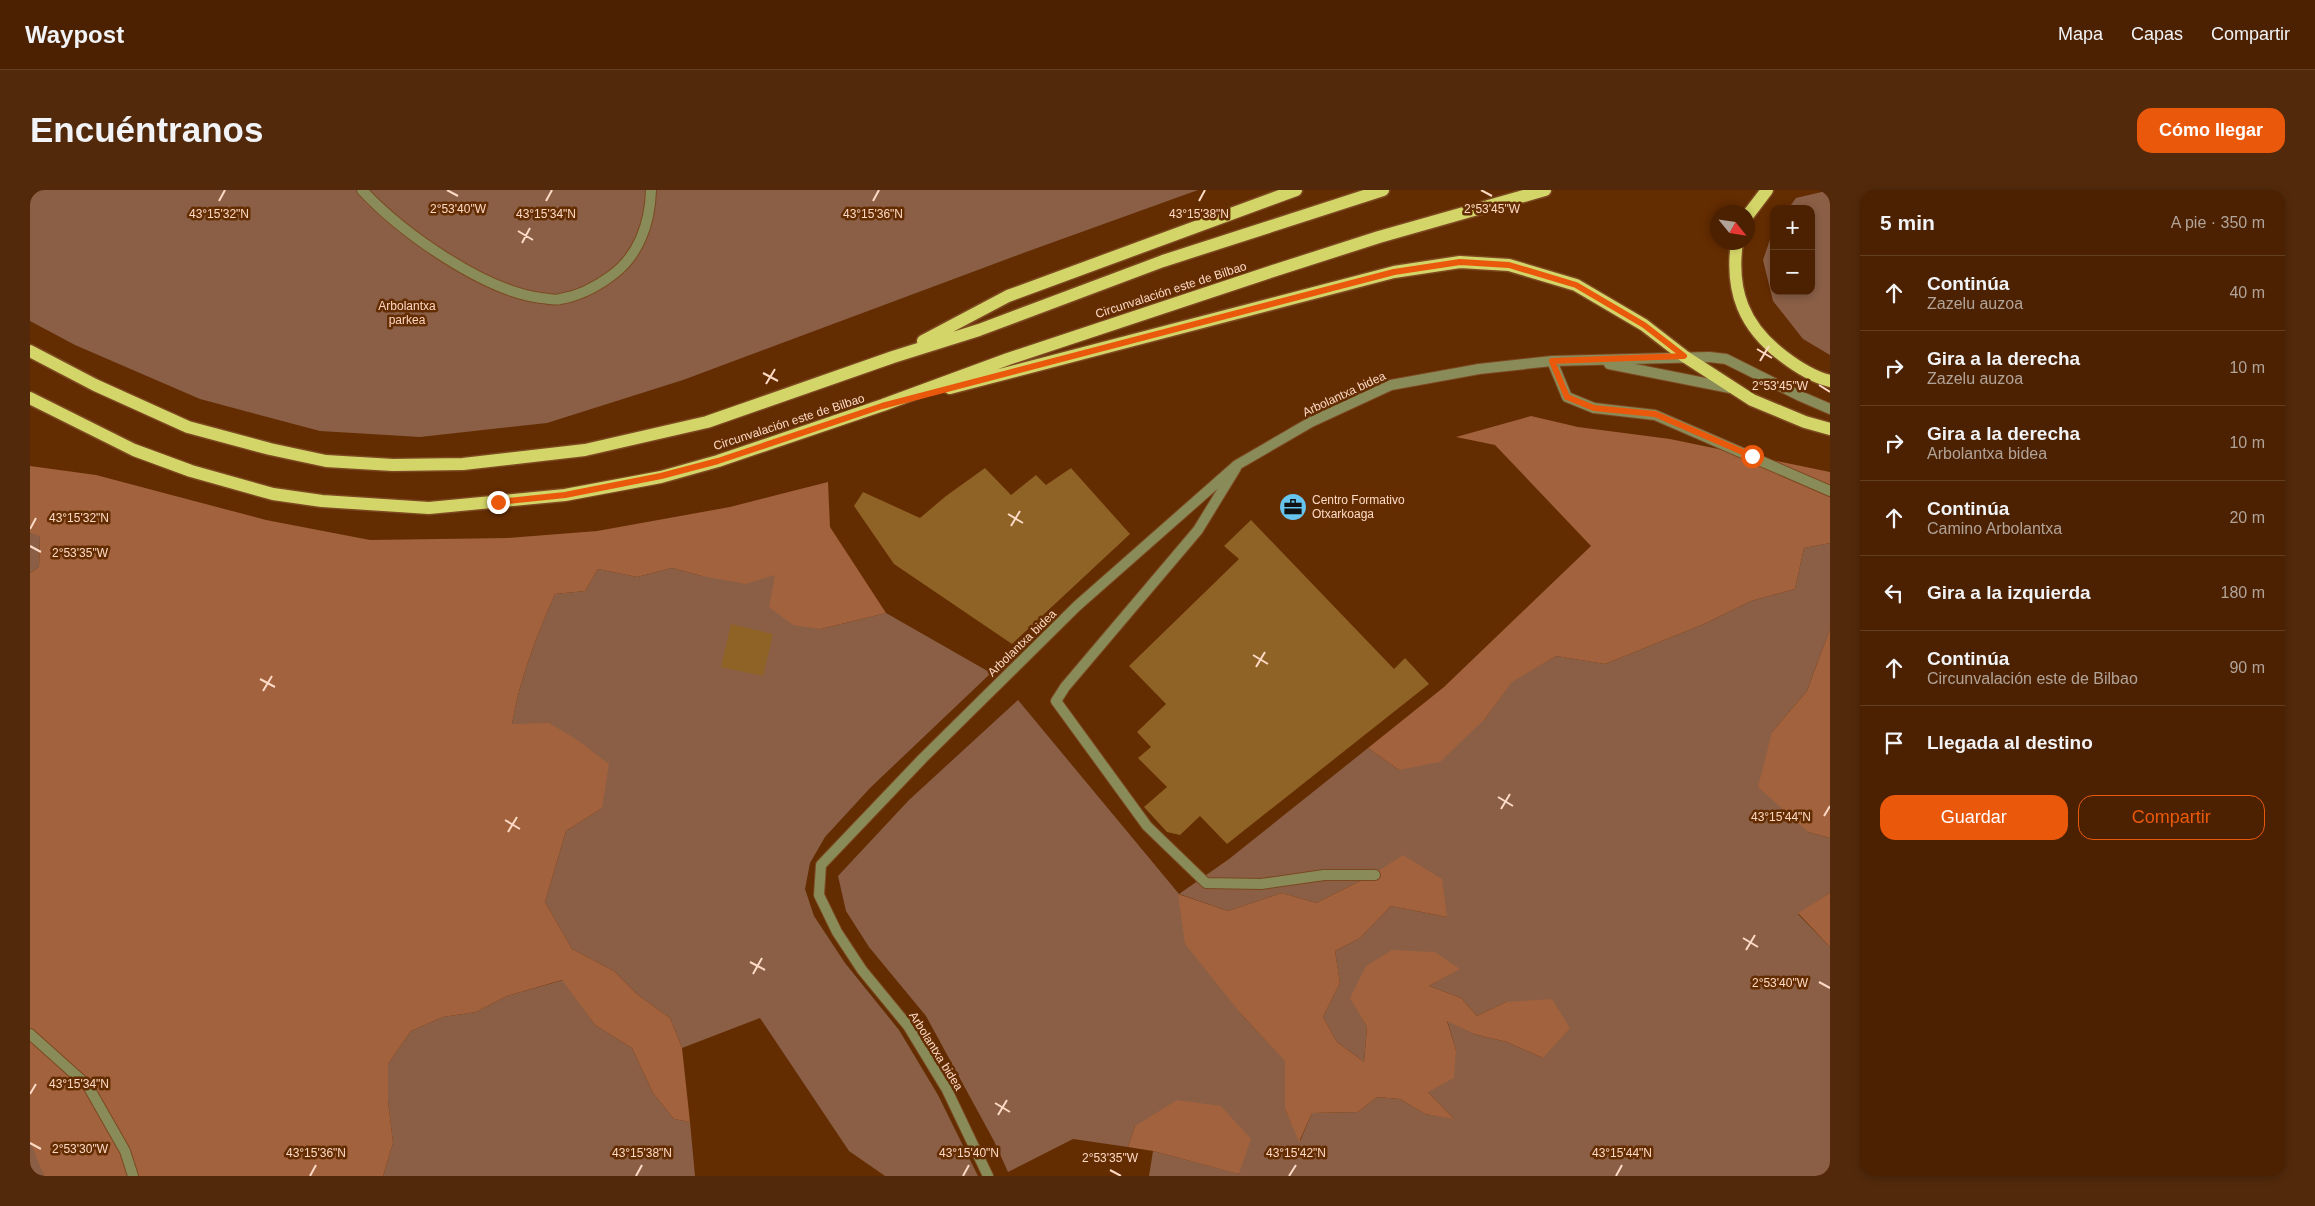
<!DOCTYPE html>
<html lang="es">
<meta charset="utf-8">
<style>
:root{--surface:#4b2101;--page:#52290b;--text:#f1f3f6;--muted:#b2a399;--line:#623e23;--accent:#ea580c}
body{margin:0;font-family:Helvetica,sans-serif;background:var(--page);color:var(--text)}
.controls{position:absolute;right:15px;top:15px;display:grid;overflow:hidden;border-radius:10px;box-shadow:0 2px 8px #0003}
.controls button{width:45px;height:45px;display:grid;place-items:center;padding:0;border:0;border-bottom:1px solid var(--line);background:var(--surface);color:var(--text);font:25px sans-serif}
.compass{position:absolute;left:1680px;top:15px;width:45px;height:45px;border-radius:50%;background:var(--surface);box-shadow:0 2px 8px #0003;rotate:120deg}
.stop{position:absolute;width:15px;height:15px;margin:-11px;border:4px solid #ea580c;border-radius:50%;background:#fff}
.stop.end{background:#ea580c;border-color:#fff;box-shadow:0 1px 5px #0008}
.list{margin:0;padding:0;list-style:none}
h2{display:flex;justify-content:space-between;align-items:center;height:65px;margin:0;padding:0 20px;font-size:21px}
h2 small{font-size:16px;font-weight:400;color:var(--muted)}
.list li{display:grid;grid-template-columns:32px 1fr auto;gap:15px;align-items:center;box-sizing:border-box;height:75px;padding:0 20px;border-top:1px solid var(--line)}
.list b{display:block;font-size:19px;white-space:nowrap}
.list p{margin:0;font-size:16px;white-space:nowrap;color:var(--muted)}
.list em{font-size:16px;font-style:normal;color:var(--muted)}
.actions{display:flex;gap:10px;padding:15px 20px}
.actions a{flex:1;padding:11px 0;border:1px solid var(--accent);border-radius:15px;text-align:center;font-size:18px;color:var(--accent)}
.actions .main{background:var(--accent);color:#fff}
.icon{flex:none;width:28px;height:28px;fill:none;stroke:currentColor;stroke-width:2;stroke-linecap:round;stroke-linejoin:round}
.map{position:relative;flex:none;width:1800px;height:986px;overflow:hidden;border-radius:15px}
header{display:flex;align-items:center;gap:30px;box-sizing:border-box;height:70px;padding:0 25px;background:var(--surface);border-bottom:1px solid var(--line)}
header strong{font-size:24px}
nav{display:flex;gap:28px;margin-inline-start:auto;font-size:18px}
.intro{display:flex;align-items:center;justify-content:space-between;box-sizing:border-box;height:120px;padding:0 30px}
h1{margin:0;font-size:35px}
.button{padding:12px 22px;border-radius:15px;background:var(--accent);color:#fff;font-size:18px;font-weight:700}
main{display:flex;gap:30px;padding:0 30px}
aside{flex:1;background:var(--surface);border-radius:15px;box-shadow:0 2px 8px #0003}
.map>svg:first-child{display:block}
.green{fill:#8a5f46;fill-rule:evenodd}
.forest{fill:#a1623d}
.building{fill:#8f6226}
.lines{fill:none;stroke-linecap:round;stroke-linejoin:round}
.lane-casing{stroke:#7c4821;stroke-width:12}
.street-casing{stroke:#7c4821;stroke-width:12}
.primary-casing{stroke:#7c4821;stroke-width:15}
.lane{stroke:#898b58;stroke-width:10}
.street{stroke:#898b58;stroke-width:10}
.primary{stroke:#d3d568;stroke-width:12}
.route{stroke:#ea580c;stroke-width:6}
.ticks{fill:none;stroke:#fddac6;stroke-width:2}
.labels{text-anchor:middle;stroke-width:5;stroke-linejoin:round;paint-order:stroke}
.street-label{font-size:12px;fill:#fddac6;stroke:#642c01}
.park-label{font-size:12px;fill:#fbd5c1;stroke:#642c01}
.poi-label{font-size:12px;fill:#fddac6;stroke:#642c01;text-anchor:start}
.ticks-label{font-size:12px;text-anchor:middle;fill:#fddac6;stroke:#642c01;stroke-width:5;stroke-linejoin:round;paint-order:stroke}
</style>
<header>
<strong>Waypost</strong>
<nav><a>Mapa</a><a>Capas</a><a>Compartir</a></nav>
</header>
<div class="intro"><h1>Encuéntranos</h1><a class="button">Cómo llegar</a></div>
<main>
<div class="map">
<svg width="1800" height="986" viewBox="0 0 1800 986">
<rect width="100%" height="100%" fill="#642c01"/>
<path class="green" d="M0,0H1168L996,62L653,190L517,233L390,247L290,241L170,209L45,155L0,131Z
M1800,0V165L1773,149L1743,111L1733,70L1744,38V101H1781V19H1758L1766,8Z
M0,343L10,345L9,377L0,383Z
M1800,353V439L1777,501L1742,542L1778,642L1800,648V703L1768,724L1800,757V986H1119L1123,961L1210,984L1105,936L1098,957L1043,949L978,982L964,951L896,826L839,757L816,721L808,686L879,610L988,510L1149,704L1199,669L1338,558L1369,580L1455,529L1482,491L1526,466L1575,474L1674,434L1721,411L1765,399L1774,358ZM1342,685L1417,727L1361,716L1330,748L1305,761L1310,793L1293,827L1307,852L1334,872L1337,837L1321,808L1429,779L1399,796L1431,808L1447,826L1476,812L1513,868L1477,852L1444,844L1417,830L1426,860L1398,902L1423,928L1395,924L1370,909L1347,907L1328,922L1282,923L1270,951L1255,919L1256,871L1211,824L1149,704L1198,721L1252,703L1286,713Z
M642,378L672,386L745,385L791,439L856,423L961,483L840,598L795,647L780,673L775,699L784,726L815,773L869,840L908,905L948,986H855L819,961L730,828L652,858L640,828L608,805L584,781L542,759L515,712L536,641L572,618L482,534C490,488 506,447 525,404L555,401L568,379L607,387Z
M533,790L565,835L602,858L623,903L644,929L660,932L665,986H353L363,953L358,910V874L381,841L413,827L446,822L477,806Z
M0,951H2L14,986H0Z"/>
<path class="forest" d="M1501,226L1548,237L1640,249L1800,282V353L1774,358L1765,399L1721,411L1674,434L1575,474L1526,466L1482,492L1455,529L1410,572L1369,580L1338,558L1414,497L1561,356L1465,255L1426,247Z
M0,276L66,285L236,330L340,350L478,348L567,341L700,317L798,292L800,337L856,423L791,439L763,435L739,417L745,385L716,394L672,386L642,378L607,387L568,379L555,401L525,404C506,447 490,488 482,534L519,533L546,549L579,574L572,618L536,641L515,712L542,759L584,781L608,805L640,828L652,858L660,932L644,929L623,903L602,858L565,835L532,790L477,806L446,822L413,827L381,841L358,874V910L363,953L353,986H14L0,951V383L9,377L10,346L0,343Z
M1800,439V648L1778,642L1728,597L1742,542L1777,501Z
M1373,665L1412,689L1417,727L1361,716L1330,748L1305,761L1310,793L1293,827L1307,852L1334,872L1337,837L1320,808L1336,776L1362,760L1405,762L1430,779L1399,796L1431,808L1447,826L1476,812L1522,809L1540,838L1513,868L1477,852L1444,844L1417,831L1426,860L1424,888L1398,902L1424,929L1395,924L1370,909L1347,907L1328,922L1282,923L1269,952L1255,919V871L1211,824L1155,754L1148,704L1198,721L1252,703L1286,713L1342,685Z
M1800,703V757L1768,723Z
M1147,910L1191,916L1221,949L1209,984L1123,961L1098,957L1105,936Z"/>
<path class="building" d="M955,278L981,305L1006,285L1016,295L1041,278L1100,344L982,454L864,374L824,316L833,302L890,328L916,306Z
M1221,330L1364,479L1375,468L1399,494L1197,654L1170,626L1150,645L1137,642L1114,617L1137,597L1108,568L1121,557L1107,542L1136,514L1099,476L1209,369L1194,356Z
M701,434L743,444L733,486L691,477Z"/>
<g class="lines">
<g class="lane-casing">
<path id="lane" d="M1206,278L1168,340L1035,497L1026,511L1117,636L1176,693L1231,694L1294,685H1345"/>
</g>
<g class="street-casing">
<path id="street" d="M332,0C371,42 454,101 511,108C517,108 525,111 530,109C549,106 566,97 581,86C609,66 620,33 621,0
M1522,171L1537,207L1564,218L1625,225L1800,301
M1579,174L1700,198
M0,844L58,896L95,961L103,986
M958,986L917,900L878,836L832,780L807,742L789,705L791,675L893,568L1047,416L1207,275L1281,232L1361,195L1449,179L1522,171L1679,167L1696,169L1770,206L1800,219"/>
</g>
<g class="primary-casing">
<path id="primary" d="M1718,25L1737,0
M1707,52C1700,101 1714,137 1753,166C1766,176 1783,187 1800,191
M893,151L978,106L1266,0
M0,161L65,195L158,237L240,259L296,271L363,275L433,274L555,260L677,232L863,167L949,140L1133,71L1353,0
M920,198L1364,82L1430,72L1479,75L1546,95L1614,135L1654,166L1722,210L1775,232L1800,239
M0,208L104,260L161,281L243,304L292,311L399,318L535,305L631,287L688,271L853,215L978,169L1243,81L1349,47L1515,0"/>
</g>
<use href="#lane" class="lane"/>
<use href="#street" class="street"/>
<use href="#primary" class="primary"/>
</g>
<g class="lines">
<path class="route" d="M468,312L535,305L631,286L688,271L852,216L1364,82L1430,72L1479,75L1546,95L1614,135L1654,166L1522,171L1537,207L1564,218L1625,224L1722,266"/>
</g>
<path class="ticks" d="M417,0L428,6M1451,0L1462,6M189,11L195,0M516,11L522,0M843,11L849,0M1169,11L1175,0M488,41L503,50M492,53L500,38M1727,159L1742,168M1730,171L1739,156M733,183L748,191M736,194L745,179M1789,195L1800,202M978,324L993,333M981,336L990,321M0,339L6,328M0,356L11,362M1223,465L1238,474M1226,477L1235,462M230,489L245,497M233,501L242,486M1468,607L1483,616M1471,619L1480,604M1794,626L1800,616M475,630L490,639M478,642L487,627M1713,748L1728,757M1716,760L1725,745M720,772L735,780M723,784L732,768M1789,792L1800,798M0,904L6,894M965,913L980,922M968,925L977,910M0,953L11,959M1080,980L1091,986M280,986L286,975M606,986L612,975M933,986L939,975M1259,986L1266,975M1586,986L1592,975"/>
<defs>
<g id="office-disc" transform="scale(1.4375)"><circle r="9.5" fill="#67c4ef" stroke="#642c01"/><path d="M-6-3h4V-5.5h4V-3h4V5H-6ZM-1-4.5V-3h2v-1.5ZM-6 0V1H6V0Z" fill="#111"/></g>
</defs>
<g fill-rule="evenodd">
<use href="#office-disc" x="1263" y="317"/>
</g>
<g class="labels">
<g class="street-label">
<text transform="translate(1141 100) rotate(-18)" y="4">Circunvalación este de Bilbao</text>
<text transform="translate(1314 204) rotate(-25)" y="4">Arbolantxa bidea</text>
<text transform="translate(759 232) rotate(-18)" y="4">Circunvalación este de Bilbao</text>
<text transform="translate(992 453) rotate(-44)" y="4">Arbolantxa bidea</text>
<text transform="translate(906 861) rotate(58)" y="4">Arbolantxa bidea</text>
</g>
<g class="park-label">
<text x="377" y="120">Arbolantxa<tspan x="377" dy="14">parkea</tspan></text>
</g>
<g class="poi-label">
<text x="1282" y="314">Centro Formativo<tspan x="1282" dy="14">Otxarkoaga</tspan></text>
</g>
</g>
<g class="ticks-label">
<text x="1462" y="23">2°53'45"W</text>
<text x="428" y="23">2°53'40"W</text>
<text x="189" y="28">43°15'32"N</text>
<text x="516" y="28">43°15'34"N</text>
<text x="843" y="28">43°15'36"N</text>
<text x="1169" y="28">43°15'38"N</text>
<text x="1750" y="200">2°53'45"W</text>
<text x="49" y="332">43°15'32"N</text>
<text x="50" y="367">2°53'35"W</text>
<text x="1751" y="631">43°15'44"N</text>
<text x="1750" y="797">2°53'40"W</text>
<text x="49" y="898">43°15'34"N</text>
<text x="50" y="963">2°53'30"W</text>
<text x="286" y="967">43°15'36"N</text>
<text x="612" y="967">43°15'38"N</text>
<text x="939" y="967">43°15'40"N</text>
<text x="1266" y="967">43°15'42"N</text>
<text x="1592" y="967">43°15'44"N</text>
<text x="1080" y="972">2°53'35"W</text>
</g>
</svg>
<div class="controls">
<button>+</button>
<button>−</button>
</div>
<svg class="compass" viewBox="-18 -18 36 36"><path d="M0-13l5 13h-10z" fill="#e53935"/><path d="M0 13l5-13h-10z" fill="#b2a399"/></svg>
<div class="stop" style="left:1722px;top:266px"></div>
<div class="stop end" style="left:468px;top:312px"></div>
</div>
<aside>
<h2>5 min<small>A pie · 350 m</small></h2>
<ul class="list">
<li><svg class="icon" aria-label="ahead" viewBox="0 0 24 24"><path d="M12 20V5M6 11l6-6 6 6"/></svg><div><b>Continúa</b><p>Zazelu auzoa</p></div><em>40 m</em></li>
<li><svg class="icon" aria-label="right" viewBox="0 0 24 24"><path d="M7 20v-9h11M14 6l5 5-5 5"/></svg><div><b>Gira a la derecha</b><p>Zazelu auzoa</p></div><em>10 m</em></li>
<li><svg class="icon" aria-label="right" viewBox="0 0 24 24"><path d="M7 20v-9h11M14 6l5 5-5 5"/></svg><div><b>Gira a la derecha</b><p>Arbolantxa bidea</p></div><em>10 m</em></li>
<li><svg class="icon" aria-label="ahead" viewBox="0 0 24 24"><path d="M12 20V5M6 11l6-6 6 6"/></svg><div><b>Continúa</b><p>Camino Arbolantxa</p></div><em>20 m</em></li>
<li><svg class="icon" aria-label="left" viewBox="0 0 24 24"><path d="M17 20v-9H6M10 6l-5 5 5 5"/></svg><div><b>Gira a la izquierda</b></div><em>180 m</em></li>
<li><svg class="icon" aria-label="ahead" viewBox="0 0 24 24"><path d="M12 20V5M6 11l6-6 6 6"/></svg><div><b>Continúa</b><p>Circunvalación este de Bilbao</p></div><em>90 m</em></li>
<li><svg class="icon" aria-label="arrive" viewBox="0 0 24 24"><path d="M6 21V4h12l-3 4 3 4H6"/></svg><div><b>Llegada al destino</b></div></li>
</ul>
<div class="actions"><a class="main">Guardar</a><a>Compartir</a></div>
</aside>
</main>
